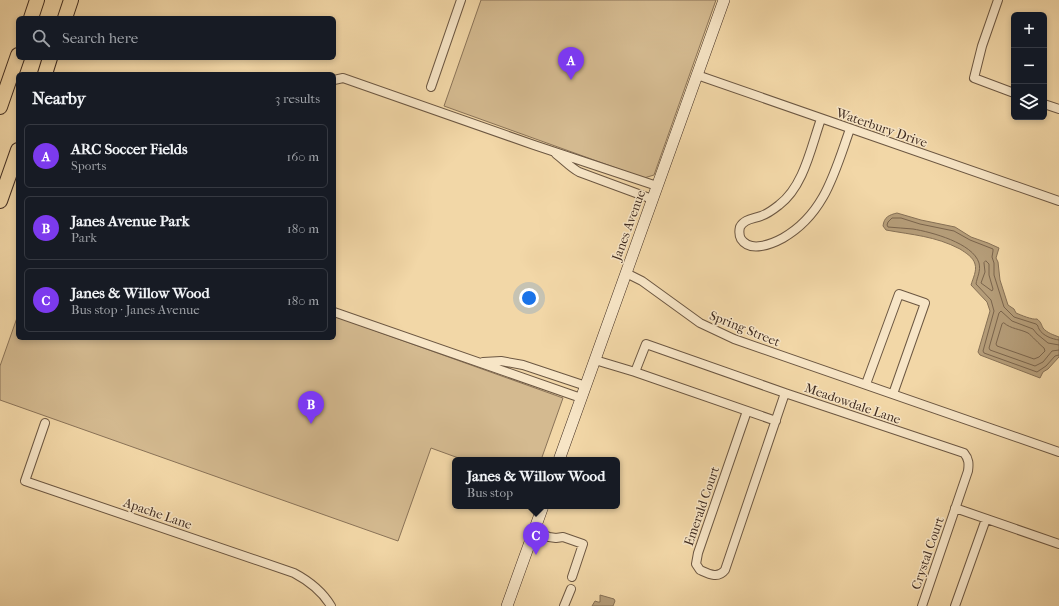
<!DOCTYPE html>
<meta charset="utf-8">
<style>
:root{--surface:#171b24;--page:#20242c;--text:#f1f3f6;--muted:#9ea1a6;--line:#363941;--accent:#7c3aed}
body{margin:0;font-family:"IM FELL French Canon",serif;background:var(--page);color:var(--text)}
.controls{position:absolute;right:12px;top:12px;display:grid;overflow:hidden;border-radius:6px;box-shadow:0 2px 6px #0003}
.controls button{width:36px;height:36px;display:grid;place-items:center;padding:0;border:0;border-bottom:1px solid var(--line);background:var(--surface);color:var(--text);font:20px sans-serif}
.you{position:absolute;left:529px;top:298px;width:14px;height:14px;margin:-10px;border:3px solid #fff;border-radius:50%;background:#1a73e8;box-shadow:0 0 0 6px #1a73e833}
.badge{display:grid;place-items:center;width:26px;height:26px;border-radius:50%;background:var(--accent);color:#fff;font-size:13px;font-weight:700}
.pin{position:absolute;translate:-50% -33px;filter:drop-shadow(0 1px 2px #0008)}
.pin::after{content:'';position:absolute;top:21px;width:14px;height:12px;background:inherit;clip-path:polygon(0 0,100% 0,50% 100%)}
.popup{position:absolute;left:452px;top:457px;width:168px;height:52px;box-sizing:border-box;display:grid;place-content:center;border-radius:6px;background:var(--surface);filter:drop-shadow(0 1px 3px #0005);font-size:13px;white-space:nowrap;color:var(--muted)}
.popup b{font-size:15px;color:var(--text)}
.popup::after{content:'';position:absolute;left:50%;top:100%;margin-left:-8px;border:8px solid transparent;border-top-color:var(--surface)}
.list{margin:0;padding:0;list-style:none}
h2{display:flex;justify-content:space-between;align-items:center;height:52px;margin:0;padding:0 16px;font-size:17px}
h2 small{font-size:13px;font-weight:400;color:var(--muted)}
.list li{display:grid;grid-template-columns:26px 1fr auto;gap:12px;align-items:center;box-sizing:border-box;height:64px;margin:0 8px 8px;padding:0 8px;border:1px solid var(--line);border-radius:6px}
.list b{display:block;font-size:15px;white-space:nowrap}
.list p{margin:0;font-size:13px;white-space:nowrap;color:var(--muted)}
.list em{font-size:13px;font-style:normal;color:var(--muted)}
.icon{flex:none;width:22px;height:22px;fill:none;stroke:currentColor;stroke-width:2;stroke-linecap:round;stroke-linejoin:round}
.map{position:relative;flex:none;width:1059px;height:606px;overflow:hidden}
.search{position:absolute;background:var(--surface);box-shadow:0 2px 6px #0003;left:16px;top:16px;width:320px;height:44px;display:flex;align-items:center;gap:10px;box-sizing:border-box;padding:0 14px;border-radius:6px;color:var(--muted);font-size:15px}
.panel{position:absolute;background:var(--surface);box-shadow:0 2px 6px #0003;left:16px;top:72px;width:320px;height:268px;border-radius:6px}
.map>svg:first-child{display:block}
.green{fill:#d4ba90;stroke:#8a7358}
.water{fill:#b59d79;stroke:#867055}
.lines{fill:none;stroke-linecap:round;stroke-linejoin:round}
.shore{stroke:#7a644c;stroke-width:1}
.street-casing{stroke:#6c5742;stroke-width:10}
.secondary-casing{stroke:#402c20;stroke-width:12}
.highway-casing{stroke:#402c20;stroke-width:16}
.street{stroke:#f7e5c6;stroke-width:8}
.secondary{stroke:#f7e5c6;stroke-width:11}
.highway{stroke:#f2d7a7;stroke-width:14}
.labels{text-anchor:middle;stroke-width:3;stroke-linejoin:round;paint-order:stroke}
.street-label{font-size:13px;fill:#402c20;stroke:#f7e5c6}
</style>
<div class="map">
<svg width="1059" height="606" viewBox="0 0 1059 606">
<rect width="100%" height="100%" fill="#f2d7a7"/>
<filter id="stains"><feTurbulence type="fractalNoise" baseFrequency=".005" numOctaves="4"/><feColorMatrix values="0 0 0 0 .2 0 0 0 0 .09 0 0 0 0 .02 0 0 0 .5 -.17"/></filter>
<radialGradient id="worn" r=".72"><stop offset=".6" stop-color="#630" stop-opacity="0"/><stop offset="1" stop-color="#630" stop-opacity=".3"/></radialGradient>
<path class="green" d="M481,0H716L654,175L644,178L444,106Z
M18,315V338H334V316L563,398L541,460H464L431,448L398,541L0,400V366Z"/>
<path class="water" d="M897,213L921,220L955,227L971,237L988,243L999,248L996,258L998,262L1000,280L1008,305L1014,309L1016,313C1021,315 1032,320 1037,319C1041,322 1041,324 1043,328C1047,333 1054,335 1059,337V357L1048,369L1043,372L1040,378L980,355L978,352L990,311L987,302L971,285C973,278 977,271 975,264C973,257 966,253 960,249C935,236 913,235 886,230L883,226C884,217 889,215 897,213Z
M600,595L614,599L615,601L613,606H592L595,601L598,602H600Z"/>
<g class="lines">
<path class="shore" d="M986,261L989,264V275L993,289L992,291L981,283L985,272L984,263Z
M1004,323C1011,329 1020,329 1028,333C1032,336 1039,344 1044,348L1045,351L1039,357L1034,359L997,346L996,344L1002,324Z
M1059,340C1052,339 1043,336 1039,329C1038,327 1038,325 1036,324L1014,317L1004,307L994,275V263L992,257L993,251V249L970,240L954,231L920,224L901,218H892L888,222L887,225L888,227C896,228 905,228 913,229C931,232 973,243 979,263C981,271 977,277 976,284L991,300L994,311L983,351L984,353L1037,372L1046,366L1055,356L1059,355
M1059,345L1048,343L1037,334L1033,329L1012,321L1001,311L999,313L989,348L990,350L1035,366L1043,362L1052,351L1059,350"/>
<g class="street-casing">
<path id="street" d="M998,0L982,46L974,78L1014,93
M697,75L1059,201
M334,80L343,78L534,145L657,186
M431,87L461,0
M1044,104L1059,109
M821,119C811,147 804,186 779,205C774,209 767,214 761,216C753,219 744,219 740,227C739,231 739,235 741,239C750,253 772,244 783,238C825,214 835,171 850,129
M556,154C564,160 570,167 579,172L652,199
M626,273L642,281L700,323L734,339L1059,452
M334,312L581,398
M595,360L635,372L776,421
M483,362L501,361L523,365L586,386
M635,372L646,344L785,393
M866,384L899,294L925,303L893,394
M747,411L698,553L696,564L700,570C709,574 718,579 725,570L785,393L964,453C969,459 969,464 968,471L922,606
M45,423L25,481L294,573C309,581 322,591 331,606
M955,508L1059,544
M534,531L549,537L556,538L563,537L583,544L572,577
M564,606L571,589
M955,606L986,519"/>
</g>
<g class="secondary-casing">
<path id="secondary" d="M559,460L724,0
M507,606L543,506"/>
</g>
<g class="highway-casing">
<path id="highway" d="M31,18L37,0
M65,18L71,0
M45,74L50,58
M0,107L18,55
M0,201L18,150"/>
</g>
<use href="#street" class="street"/>
<use href="#secondary" class="secondary"/>
<use href="#highway" class="highway"/>
</g>
<g class="labels">
<g class="street-label">
<text transform="translate(882 127) rotate(19)" y="5">Waterbury Drive</text>
<text transform="translate(628 225) rotate(-70)" y="5">Janes Avenue</text>
<text transform="translate(745 328) rotate(22)" y="5">Spring Street</text>
<text transform="translate(853 403) rotate(19)" y="5">Meadowdale Lane</text>
<text transform="translate(701 506) rotate(-71)" y="5">Emerald Court</text>
<text transform="translate(158 513) rotate(19)" y="5">Apache Lane</text>
<text transform="translate(927 553) rotate(-71)" y="5">Crystal Court</text>
</g>
</g>
<rect width="100%" height="100%" filter="url(#stains)"/>
<rect width="100%" height="100%" fill="url(#worn)"/>
</svg>
<div class="controls">
<button>+</button>
<button>−</button>
<button><svg class="icon" aria-label="layers" viewBox="0 0 24 24"><path d="M12 4l9 5-9 5-9-5zM3 14l9 5 9-5"/></svg></button>
</div>
<div class="you"></div>
<div class="pin badge" style="left:571px;top:80px">A</div>
<div class="pin badge" style="left:311px;top:424px">B</div>
<div class="pin badge" style="left:536px;top:555px">C</div>
<div class="popup"><b>Janes &amp; Willow Wood</b>Bus stop</div>
<div class="search"><svg class="icon" aria-label="search" viewBox="0 0 24 24"><circle cx="10" cy="10" r="6"/><path d="M15 15l6 6"/></svg>Search here</div>
<section class="panel">
<h2>Nearby<small>3 results</small></h2>
<ul class="list">
<li><span class="badge">A</span><div><b>ARC Soccer Fields</b><p>Sports</p></div><em>160 m</em></li>
<li><span class="badge">B</span><div><b>Janes Avenue Park</b><p>Park</p></div><em>180 m</em></li>
<li><span class="badge">C</span><div><b>Janes &amp; Willow Wood</b><p>Bus stop · Janes Avenue</p></div><em>180 m</em></li>
</ul>
</section>
</div>
